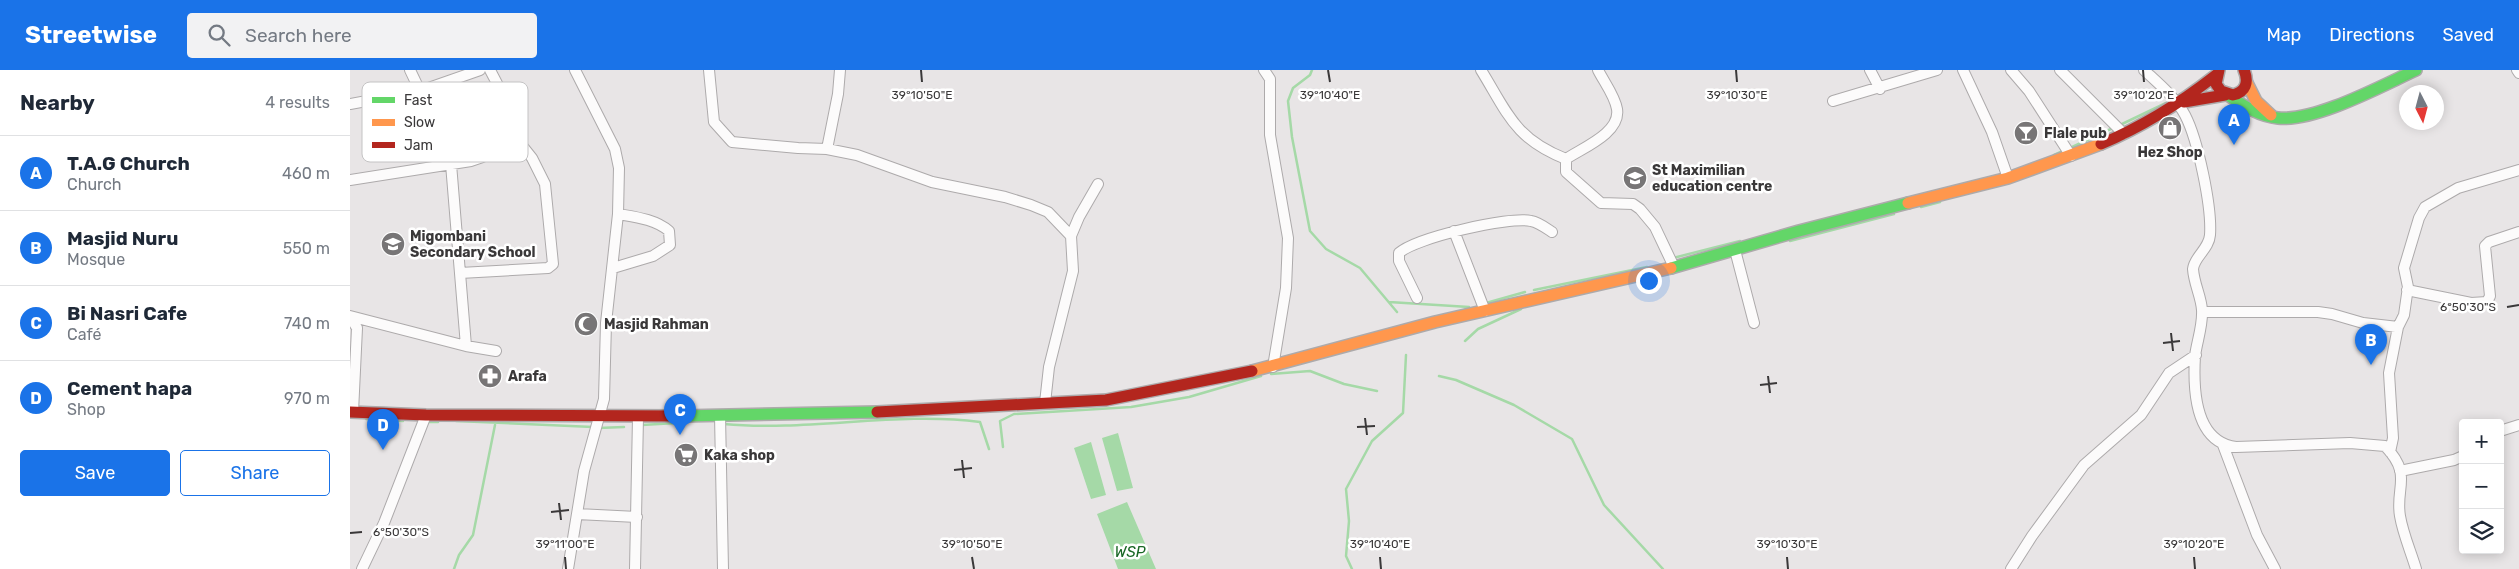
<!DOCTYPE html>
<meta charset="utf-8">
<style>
:root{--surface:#fff;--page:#f2f2f3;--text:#1f2937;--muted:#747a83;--line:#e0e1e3;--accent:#1a73e8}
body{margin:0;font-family:Rubik,sans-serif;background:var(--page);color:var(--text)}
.controls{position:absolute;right:15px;bottom:15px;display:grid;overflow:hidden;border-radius:5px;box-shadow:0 2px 12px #0003}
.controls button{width:45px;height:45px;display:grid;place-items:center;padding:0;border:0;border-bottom:1px solid var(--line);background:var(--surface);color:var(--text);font:25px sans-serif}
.compass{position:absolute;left:2049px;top:15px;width:45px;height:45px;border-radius:50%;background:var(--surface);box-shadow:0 2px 12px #0003;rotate:174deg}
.you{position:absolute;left:1298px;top:210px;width:18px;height:18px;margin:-12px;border:4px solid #fff;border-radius:50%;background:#1a73e8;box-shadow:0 0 0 8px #1a73e833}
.badge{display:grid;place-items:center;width:32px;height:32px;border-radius:50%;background:var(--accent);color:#fff;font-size:16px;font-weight:700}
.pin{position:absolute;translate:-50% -41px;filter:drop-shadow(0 1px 2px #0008)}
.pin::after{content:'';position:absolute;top:26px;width:18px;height:15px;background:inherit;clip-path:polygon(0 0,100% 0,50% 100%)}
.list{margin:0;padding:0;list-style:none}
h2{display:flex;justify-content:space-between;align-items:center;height:65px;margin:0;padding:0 20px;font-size:21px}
h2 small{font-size:16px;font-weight:400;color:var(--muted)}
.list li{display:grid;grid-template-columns:32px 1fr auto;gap:15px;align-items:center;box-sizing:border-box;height:75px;padding:0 20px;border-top:1px solid var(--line)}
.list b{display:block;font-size:19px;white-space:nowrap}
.list p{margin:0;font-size:16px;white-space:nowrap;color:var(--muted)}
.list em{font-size:16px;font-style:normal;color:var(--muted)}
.actions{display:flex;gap:10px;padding:15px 20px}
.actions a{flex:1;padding:11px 0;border:1px solid var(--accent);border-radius:5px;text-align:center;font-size:18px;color:var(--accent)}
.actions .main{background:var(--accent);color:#fff}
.icon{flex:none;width:28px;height:28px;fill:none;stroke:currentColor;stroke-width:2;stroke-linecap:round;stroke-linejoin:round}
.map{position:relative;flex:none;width:2169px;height:499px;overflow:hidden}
header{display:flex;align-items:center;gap:30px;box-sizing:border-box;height:70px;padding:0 25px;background:var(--accent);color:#fff}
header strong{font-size:24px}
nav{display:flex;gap:28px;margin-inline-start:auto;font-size:18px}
.search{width:350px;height:45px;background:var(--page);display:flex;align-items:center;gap:12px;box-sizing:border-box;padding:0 18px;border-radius:5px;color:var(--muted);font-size:19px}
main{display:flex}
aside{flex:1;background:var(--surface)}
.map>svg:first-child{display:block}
.water{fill:#a5d9a7}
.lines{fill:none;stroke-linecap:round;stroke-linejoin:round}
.stream{stroke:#a5d9a7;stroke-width:2.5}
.street-casing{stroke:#adaaab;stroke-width:12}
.fast-casing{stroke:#adaaab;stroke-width:14}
.slow-casing{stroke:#adaaab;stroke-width:14}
.jam-casing{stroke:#adaaab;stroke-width:14}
.street{stroke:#fcfbfb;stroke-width:10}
.fast{stroke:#63d668;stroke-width:11}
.slow{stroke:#ff974d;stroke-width:11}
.jam{stroke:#b3261e;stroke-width:11}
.ticks{fill:none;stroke:#3a3839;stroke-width:2}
.labels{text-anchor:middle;stroke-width:5;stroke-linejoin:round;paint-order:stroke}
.poi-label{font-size:14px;font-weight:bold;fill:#3a3839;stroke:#fff;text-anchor:start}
.water-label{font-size:15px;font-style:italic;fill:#196725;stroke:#fff}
.key{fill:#fff;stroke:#c4c3c4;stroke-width:1}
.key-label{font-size:14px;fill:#3a3839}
.ticks-label{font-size:12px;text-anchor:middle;fill:#3a3839;stroke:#fff;stroke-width:5;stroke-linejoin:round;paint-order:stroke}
</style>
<header>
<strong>Streetwise</strong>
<div class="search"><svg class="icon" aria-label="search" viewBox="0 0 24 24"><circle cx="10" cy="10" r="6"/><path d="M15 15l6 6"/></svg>Search here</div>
<nav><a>Map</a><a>Directions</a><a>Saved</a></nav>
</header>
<main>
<aside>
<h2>Nearby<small>4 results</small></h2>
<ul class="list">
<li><span class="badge">A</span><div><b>T.A.G Church</b><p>Church</p></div><em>460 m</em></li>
<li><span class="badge">B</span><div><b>Masjid Nuru</b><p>Mosque</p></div><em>550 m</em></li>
<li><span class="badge">C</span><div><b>Bi Nasri Cafe</b><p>Café</p></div><em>740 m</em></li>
<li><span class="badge">D</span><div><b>Cement hapa</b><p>Shop</p></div><em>970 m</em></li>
</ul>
<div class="actions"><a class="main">Save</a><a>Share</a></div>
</aside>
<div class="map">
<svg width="2169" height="499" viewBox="0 0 2169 499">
<rect width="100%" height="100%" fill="#e8e5e6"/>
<path class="water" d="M768,363L783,418L767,421L752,368Z
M741,372L756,425L741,429L724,378Z
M777,432L806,499H768L747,444Z"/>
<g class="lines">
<path class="stream" d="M962,0L960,5L943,18L938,31L942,67L960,161L976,179L1010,198L1047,242
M1770,55L1816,33
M1720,78L1763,58
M1704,85L1715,80
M1571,137L1590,132
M1440,171L1544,144
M1323,188L1390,171
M1184,220L1297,197
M1039,232L1119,237
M1136,233L1175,222
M1115,271L1128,259L1171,239
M921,304L960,301L994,314L1027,321
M1089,306L1106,310L1164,335L1222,369L1254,435L1313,499
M16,349L53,351
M106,351L243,357
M79,352H88
M374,354C459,362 547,341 630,352L639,379
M292,355L326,353
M248,358L274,357
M653,377L650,351L664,344L781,337L839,327L911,306
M104,499L109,485L123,465L145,355
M1002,499L996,486L999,451L996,419L1022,371L1053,343L1056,285"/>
<g class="street-casing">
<path id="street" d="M60,0L70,21
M359,0L364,52L382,72L448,78L477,79L507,85L582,112L655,127L681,135L698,142L721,166
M914,0L920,9V65L938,168L936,218L923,297
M1131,0C1158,44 1165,69 1216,89
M1248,0C1254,12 1265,26 1267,39C1271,63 1232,78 1216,89V102L1251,133L1283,134L1290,139L1305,157L1324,197
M1520,0L1530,19
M1613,0L1642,62L1658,108
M1661,0L1679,21L1721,86
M1710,0L1774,64
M1794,0C1808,13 1826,28 1835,45C1848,70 1862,137 1860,165C1859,179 1844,187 1843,199C1844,214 1851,226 1852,240C1853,255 1847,271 1845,286C1843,319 1844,372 1886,377L2000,373L2035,376C2063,405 2045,417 2050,446C2053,464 2061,482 2066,499
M2167,0L2169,3
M1483,31L1587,0
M0,34L70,21L130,0
M477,79L488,24L490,0
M101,94L116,276
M0,110L121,91C182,73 163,44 140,0
M1104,161L1135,241
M1385,180L1404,253
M263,198L303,186L320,175L319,161C305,149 285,147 268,144
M110,203L198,198L203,194L195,114L182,88L162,63
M2057,220L2121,233L2137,232L2140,226L2135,176L2139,172L2169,162
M1067,228L1049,191V183C1065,168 1159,146 1181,151C1188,152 1196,158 1202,162
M1852,242H1968L1982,244L2013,253L2048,257
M0,246L116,276L146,281
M0,247L7,258L3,342
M695,333L699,297L723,201L721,166L729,147L748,114
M370,345L373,499
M2150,361L2169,355
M1873,375L1907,465L1925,499
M2040,382L2043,368L2039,303L2048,257L2054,245L2058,217L2054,198L2069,148L2075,137L2108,118L2169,100
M2050,401L2104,390L2113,386
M227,444L287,447
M12,499L34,453L76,345
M218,499L234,401L254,329L256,253L268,144L269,98L265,79L225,0
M285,499L288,347
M1661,499L1682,466L1734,395L1791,345L1819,303L1846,285"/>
</g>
<g class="fast-casing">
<path id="fast" d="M1879,26C1894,36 1909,46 1928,48C1965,52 2031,16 2066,0
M1321,198L1449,161L1558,133
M333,346L527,342"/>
</g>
<g class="slow-casing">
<path id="slow" d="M1897,13L1906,31L1921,45
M1558,133L1658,108L1751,74
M902,301L1085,252L1321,198"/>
</g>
<g class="jam-casing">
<path id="jam" d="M1869,0L1866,14L1871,21L1883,25C1896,22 1899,12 1894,0
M1834,32L1875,25
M1751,74C1794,56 1829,34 1866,5
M0,342L76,345L333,346
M527,342L756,330L902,301"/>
</g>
<use href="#street" class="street"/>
<use href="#fast" class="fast"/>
<use href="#slow" class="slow"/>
<use href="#jam" class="jam"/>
</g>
<path class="ticks" d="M571,0L572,12M978,0L980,12M1386,0L1387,12M1793,0L1794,12M2157,237L2169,235M1821,263L1823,281M1813,273L1830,271M1418,306L1420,323M1410,315L1427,313M1015,348L1017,365M1007,357L1025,356M612,390L614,408M604,400L622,398M209,433L211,450M201,442L219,440M0,463L12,462M215,487L216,499M622,487L624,499M1030,487L1031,499M1437,487L1438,499M1844,487L1845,499"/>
<defs>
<g id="shop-disc" transform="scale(1.25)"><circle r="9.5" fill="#777576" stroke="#fff"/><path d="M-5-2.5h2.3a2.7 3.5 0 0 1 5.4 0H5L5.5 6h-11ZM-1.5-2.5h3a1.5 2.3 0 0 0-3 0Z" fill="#fff"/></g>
<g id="bar-disc" transform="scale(1.25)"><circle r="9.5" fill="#777576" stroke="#fff"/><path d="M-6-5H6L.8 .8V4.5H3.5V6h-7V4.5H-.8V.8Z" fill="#fff"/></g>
<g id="school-disc" transform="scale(1.25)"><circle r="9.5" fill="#777576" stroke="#fff"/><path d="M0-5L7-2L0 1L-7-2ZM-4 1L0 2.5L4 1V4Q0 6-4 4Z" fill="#fff"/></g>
<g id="mosque-disc" transform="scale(1.25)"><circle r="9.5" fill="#777576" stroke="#fff"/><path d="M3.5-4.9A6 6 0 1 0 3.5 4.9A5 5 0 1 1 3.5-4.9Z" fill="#fff"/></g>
<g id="pharmacy-disc" transform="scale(1.25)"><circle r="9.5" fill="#777576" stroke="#fff"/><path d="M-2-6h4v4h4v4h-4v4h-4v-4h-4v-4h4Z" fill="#fff"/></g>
<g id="supermarket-disc" transform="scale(1.25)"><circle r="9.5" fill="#777576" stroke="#fff"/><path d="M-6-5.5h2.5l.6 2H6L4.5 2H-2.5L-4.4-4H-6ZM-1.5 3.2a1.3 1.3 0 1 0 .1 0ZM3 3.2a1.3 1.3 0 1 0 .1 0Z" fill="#fff"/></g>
</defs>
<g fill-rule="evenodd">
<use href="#shop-disc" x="1820" y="58"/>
<use href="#bar-disc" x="1676" y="63"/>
<use href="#school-disc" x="1285" y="108"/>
<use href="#school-disc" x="43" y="174"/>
<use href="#mosque-disc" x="236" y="254"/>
<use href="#pharmacy-disc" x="140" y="306"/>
<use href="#supermarket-disc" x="336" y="385"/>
</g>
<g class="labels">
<g class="poi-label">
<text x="1694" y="68">Flale pub</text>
<text x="1820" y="87" text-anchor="middle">Hez Shop</text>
<text x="1302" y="105">St Maximilian<tspan x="1302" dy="16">education centre</tspan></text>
<text x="60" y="171">Migombani<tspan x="60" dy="16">Secondary School</tspan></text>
<text x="254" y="259">Masjid Rahman</text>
<text x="158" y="311">Arafa</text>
<text x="354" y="390">Kaka shop</text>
</g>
<g class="water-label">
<text x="780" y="487">WSP</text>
</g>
</g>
<rect x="12" y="12" width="166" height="80" rx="8" class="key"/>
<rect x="22" y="27" width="23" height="6" fill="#63d668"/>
<rect x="22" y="49" width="23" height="7" fill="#ff974d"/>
<rect x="22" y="72" width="23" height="6" fill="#b3261e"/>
<g class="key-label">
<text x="54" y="35">Fast</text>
<text x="54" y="57">Slow</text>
<text x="54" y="80">Jam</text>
</g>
<g class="ticks-label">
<text x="572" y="29">39°10'50"E</text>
<text x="980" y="29">39°10'40"E</text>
<text x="1387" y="29">39°10'30"E</text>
<text x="1794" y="29">39°10'20"E</text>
<text x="2118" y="241">6°50'30"S</text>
<text x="51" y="466">6°50'30"S</text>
<text x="215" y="478">39°11'00"E</text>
<text x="622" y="478">39°10'50"E</text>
<text x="1030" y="478">39°10'40"E</text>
<text x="1437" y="478">39°10'30"E</text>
<text x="1844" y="478">39°10'20"E</text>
</g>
</svg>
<div class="controls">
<button>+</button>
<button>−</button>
<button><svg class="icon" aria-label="layers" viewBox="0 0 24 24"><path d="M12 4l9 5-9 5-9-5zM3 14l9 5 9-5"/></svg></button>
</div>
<svg class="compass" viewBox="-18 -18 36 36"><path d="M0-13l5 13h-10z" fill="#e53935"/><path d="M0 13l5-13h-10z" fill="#747a83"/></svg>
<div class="you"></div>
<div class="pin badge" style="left:1884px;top:75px">A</div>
<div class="pin badge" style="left:2021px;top:295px">B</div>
<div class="pin badge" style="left:330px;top:365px">C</div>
<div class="pin badge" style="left:33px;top:380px">D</div>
</div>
</main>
